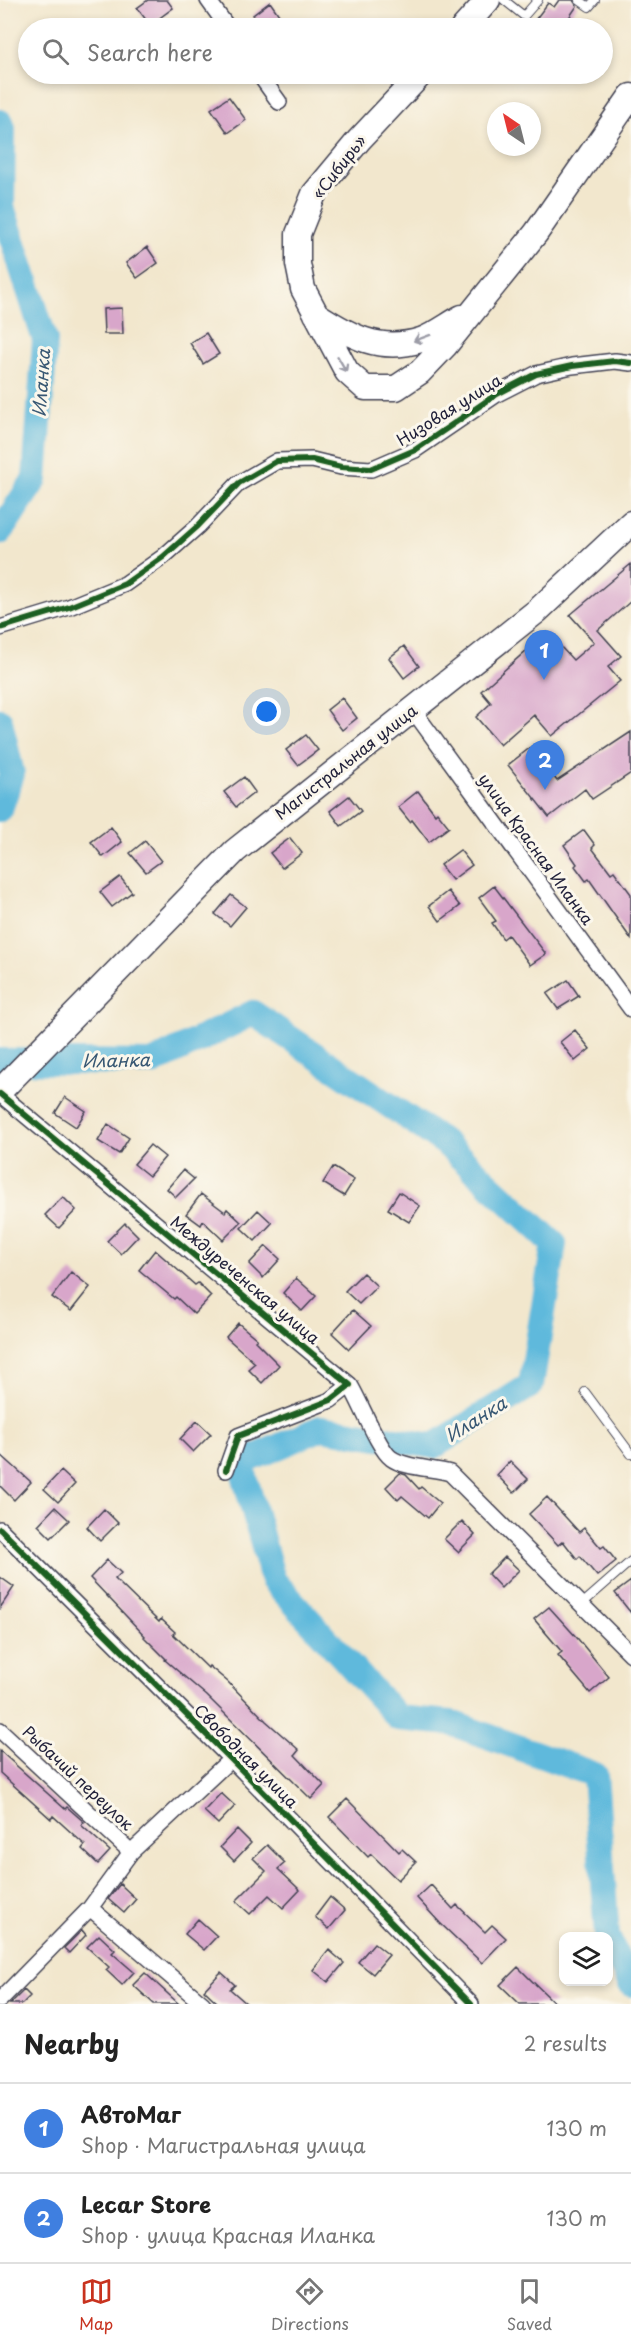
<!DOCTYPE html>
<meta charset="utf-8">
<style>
:root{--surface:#fff;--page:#f2f2f2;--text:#222;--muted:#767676;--line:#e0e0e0;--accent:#c8321e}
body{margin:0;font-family:"Playpen Sans",sans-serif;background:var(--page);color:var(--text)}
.controls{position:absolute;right:18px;bottom:18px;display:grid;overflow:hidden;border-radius:12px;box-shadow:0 3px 9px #0003}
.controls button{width:54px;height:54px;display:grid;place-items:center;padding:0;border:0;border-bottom:2px solid var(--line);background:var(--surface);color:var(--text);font:30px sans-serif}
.compass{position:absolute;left:487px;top:102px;width:54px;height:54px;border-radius:50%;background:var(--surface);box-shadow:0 3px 9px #0003;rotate:325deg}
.you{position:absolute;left:267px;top:712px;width:21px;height:21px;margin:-15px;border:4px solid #fff;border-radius:50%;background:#1a73e8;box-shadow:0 0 0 9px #1a73e833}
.badge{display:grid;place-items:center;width:39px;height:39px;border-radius:50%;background:var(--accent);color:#fff;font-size:20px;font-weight:700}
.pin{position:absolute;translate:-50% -50px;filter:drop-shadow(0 2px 3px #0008)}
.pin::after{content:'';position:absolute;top:32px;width:21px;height:18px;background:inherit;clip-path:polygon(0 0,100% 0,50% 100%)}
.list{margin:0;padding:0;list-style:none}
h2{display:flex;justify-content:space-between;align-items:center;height:78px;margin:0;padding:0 24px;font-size:26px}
h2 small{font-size:20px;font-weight:400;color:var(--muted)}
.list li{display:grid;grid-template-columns:39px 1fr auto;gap:18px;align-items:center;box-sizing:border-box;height:90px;padding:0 24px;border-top:2px solid var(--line)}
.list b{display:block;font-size:22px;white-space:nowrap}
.list p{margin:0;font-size:20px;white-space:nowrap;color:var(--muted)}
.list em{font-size:20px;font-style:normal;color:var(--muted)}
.icon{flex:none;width:33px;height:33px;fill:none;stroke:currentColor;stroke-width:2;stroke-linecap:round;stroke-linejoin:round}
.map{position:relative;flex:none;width:631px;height:2004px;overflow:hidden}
.search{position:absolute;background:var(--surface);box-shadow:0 3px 9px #0003;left:18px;right:18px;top:18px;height:66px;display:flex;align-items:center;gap:15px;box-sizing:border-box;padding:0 21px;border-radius:33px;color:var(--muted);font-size:22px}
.sheet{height:258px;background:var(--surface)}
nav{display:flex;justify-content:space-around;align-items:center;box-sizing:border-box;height:84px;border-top:2px solid var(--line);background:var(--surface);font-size:16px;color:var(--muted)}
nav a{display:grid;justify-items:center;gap:3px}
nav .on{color:var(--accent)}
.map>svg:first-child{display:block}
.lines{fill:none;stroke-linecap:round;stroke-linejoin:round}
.river{stroke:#5eb9dc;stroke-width:26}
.building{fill:#d8a6ca}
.lane-casing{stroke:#414051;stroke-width:10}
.street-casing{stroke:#414051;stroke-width:18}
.primary-casing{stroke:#414051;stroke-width:27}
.lane{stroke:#fff;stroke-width:8}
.street{stroke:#fff;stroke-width:15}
.primary{stroke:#fff;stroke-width:24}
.cycleway-casing{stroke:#fbf7ec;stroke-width:10}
.cycleway{stroke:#1b5e20;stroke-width:6}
.oneway{stroke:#9c9ca7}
.labels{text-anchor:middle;stroke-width:6;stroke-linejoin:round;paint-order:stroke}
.street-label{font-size:16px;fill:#22223b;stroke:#fbf7ec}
.water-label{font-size:18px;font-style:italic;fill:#375773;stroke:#fbf7ec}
</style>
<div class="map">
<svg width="631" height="2004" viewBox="0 0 631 2004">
<rect width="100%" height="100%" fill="#fbf7ec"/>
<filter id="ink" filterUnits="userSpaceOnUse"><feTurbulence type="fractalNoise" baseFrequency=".0167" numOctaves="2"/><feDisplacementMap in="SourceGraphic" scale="12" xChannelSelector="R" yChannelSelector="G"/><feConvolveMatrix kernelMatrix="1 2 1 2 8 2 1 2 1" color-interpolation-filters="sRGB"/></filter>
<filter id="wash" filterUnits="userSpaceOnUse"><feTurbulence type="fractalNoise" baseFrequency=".008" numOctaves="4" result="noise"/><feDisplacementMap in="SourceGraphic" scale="24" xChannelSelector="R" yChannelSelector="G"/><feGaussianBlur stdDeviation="1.35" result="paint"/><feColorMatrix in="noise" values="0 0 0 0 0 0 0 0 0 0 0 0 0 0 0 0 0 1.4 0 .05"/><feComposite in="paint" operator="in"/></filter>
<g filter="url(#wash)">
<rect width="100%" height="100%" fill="#f2e7cd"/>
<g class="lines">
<path class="river" d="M0,122L3,128L2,207L45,340L35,479L0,532
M0,721L12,774L0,809
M0,1061L152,1063L253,1013L445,1143L554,1244L531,1385L434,1446L321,1428L241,1463L273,1580L398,1718L451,1723L595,1775L607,1936
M608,1939L631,1984"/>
</g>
<g id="blocks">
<path class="building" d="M148,0H167L173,8L150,25L137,8Z
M559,0H573L577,6L562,28H547L535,20L548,3L554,7Z
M270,2L288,28H262L253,15Z
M229,97L246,120L228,133L211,109Z
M147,247L158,263L137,278L126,263Z
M122,308L123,334H104L103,309Z
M206,333L219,354L203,364L190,343Z
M631,564V601L598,630L621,656L608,667L620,681L552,736L534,715L500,745L476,717L491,703L481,691L547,632L573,660L594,642L570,615Z
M404,646L419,666L404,678L389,658Z
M342,698L357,718L342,730L327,710Z
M631,732V773L592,799L585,789L549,817L508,765L531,747L557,781Z
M306,735L318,750L298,765L286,750Z
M244,777L255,792L236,807L224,792Z
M418,791L435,814L437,812L449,827L429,842L412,820L410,822L398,807Z
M349,796L361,811L341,826L330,811Z
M111,827L122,842L103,857L91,842Z
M584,830L595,845L592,848L611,873L614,871L631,894V939L589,879L586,881L575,866L577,864L564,845Z
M290,838L302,853L282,868L270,853Z
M145,841L161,861L146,872L130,853Z
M460,850L472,865L452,880L440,865Z
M120,877L132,892L112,907L100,892Z
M494,886L546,954L530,965L508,935L503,939L492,923L496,921L479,898Z
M448,891L460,906L440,921L429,906Z
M231,895L246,907L230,926L215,914Z
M568,980L579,996L558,1009L547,994Z
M575,1030L590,1049L575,1061L560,1042Z
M65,1097L86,1111L76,1127L55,1113Z
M108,1124L129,1138L119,1154L98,1141Z
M150,1145L165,1157L149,1176L134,1164Z
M333,1167L354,1180L344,1196L323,1183Z
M183,1170L194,1179L176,1197L167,1189Z
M399,1192L420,1206L409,1222L388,1209Z
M201,1194L225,1212L227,1209L241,1222L223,1240L203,1221L201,1225L186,1214Z
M63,1197L76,1210L59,1228L45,1215Z
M258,1210L272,1223L255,1241L241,1228Z
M125,1223L138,1236L121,1254L107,1241Z
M266,1246L280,1259L263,1278L249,1264Z
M155,1250L195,1285L198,1283L211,1296L194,1314L176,1297L174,1299L139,1270Z
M71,1272L90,1287L71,1311L52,1297Z
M363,1273L377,1286L359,1304L345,1291Z
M296,1278L316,1296L302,1311L283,1293Z
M353,1310L371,1326L349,1349L332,1333Z
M238,1323L257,1339L255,1341L279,1365L262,1383L248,1369L255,1363L226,1337Z
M197,1421L211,1434L193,1452L180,1439Z
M0,1454L31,1482L14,1500L0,1486Z
M510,1461L528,1479L514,1493L497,1475Z
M61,1471L75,1484L58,1502L44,1489Z
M400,1473L406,1475L419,1489L421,1487L440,1503L428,1518L402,1496L398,1500L386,1487Z
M547,1497L579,1532L584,1528L601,1548L604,1546L616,1561L597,1576L580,1556L577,1559L563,1541L558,1545L529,1514Z
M55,1507L69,1520L51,1538L38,1525Z
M104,1509L118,1523L100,1541L87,1527Z
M462,1521L475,1535L458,1552L444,1539Z
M505,1557L519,1570L501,1588L488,1574Z
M107,1560L121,1573L115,1579L159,1622L161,1619L175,1632L173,1634L208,1668L209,1666L228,1682L266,1721L299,1750L295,1755L324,1785L311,1799L207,1696L165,1660L166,1659L144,1637L145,1636L90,1578Z
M0,1577L14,1587L0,1608Z
M631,1581V1613L615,1593Z
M549,1607L578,1639L609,1677L590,1693L558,1655L562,1652L534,1619Z
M0,1751L65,1809L67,1807L84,1822L81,1825L110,1851L98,1864L82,1849L85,1845L53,1816L51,1819L0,1773Z
M221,1793L235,1806L218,1824L204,1811Z
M347,1799L399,1852L402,1849L416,1862L398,1880L371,1854L368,1857L329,1817Z
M237,1829L251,1843L234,1861L220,1847Z
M267,1845L285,1863L278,1869L300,1890L283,1908L269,1895L250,1914L236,1901L266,1871L253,1858Z
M120,1884L136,1899L124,1913L108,1899Z
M431,1885L453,1909L457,1905L485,1932L492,1925L506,1938L482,1963L440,1923L417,1898Z
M330,1897L345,1910L329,1929L315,1917Z
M198,1919L217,1936L204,1950L185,1934Z
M82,1930L86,1935L69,1953L64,1948Z
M99,1935L115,1950L112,1953L134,1972L122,1985L106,1970L109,1967L87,1947Z
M374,1943L389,1955L373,1974L358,1962Z
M329,1950L344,1963L328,1982L313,1970Z
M518,1967L532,1981L556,2004H520L500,1985Z
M221,1972L235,1985L230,1989L247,2004H219L204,1990Z
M145,1973L179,2004H154L133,1985Z
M24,1990L30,1996L22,2004H10Z"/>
</g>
</g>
<g filter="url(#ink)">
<use href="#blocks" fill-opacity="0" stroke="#414051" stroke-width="1.5"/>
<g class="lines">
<g class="lane-casing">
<path id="lane" d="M504,0L524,16L538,0
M579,0L589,7L595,0
M585,1392L631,1454
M582,1604L631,1561"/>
</g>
<g class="street-casing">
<path id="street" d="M208,0L228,28
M259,74L279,102
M0,628L69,607L125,584L163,557L198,526L239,483L277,461L312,460L341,467L371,469L415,450L497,394L536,374L572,366L615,361L631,363
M413,710L631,1009
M0,1094L350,1385L331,1400L238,1436L226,1470
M350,1385C360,1401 379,1450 391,1458C404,1468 433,1468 450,1473L631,1654
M0,1529L231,1759L471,2004
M0,1730L131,1852
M90,1908L203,2004
M0,2000L90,1908L131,1852L231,1759"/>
</g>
<g class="primary-casing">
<path id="primary" d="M463,28L488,0
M421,74L359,140L314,194L298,234V264L303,289L347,372L365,388H396L420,372L445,346L536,233L631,96
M316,314C350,336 379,353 421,340C435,335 449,324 462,317
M0,1091L235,851L537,611L631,523"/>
</g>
<use href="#lane" class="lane"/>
<use href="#street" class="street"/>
<use href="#primary" class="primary"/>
<g class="cycleway-casing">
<path id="cycleway" d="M0,628L69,607L125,584L163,557L198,526L239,483L277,461L312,460L341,467L371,469L415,450L497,394L536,374L572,366L615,361L631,363
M0,1094L350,1385L331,1400L238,1436L226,1470
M0,1529L231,1759L471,2004"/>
</g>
<use href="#cycleway" class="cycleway"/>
</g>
<defs><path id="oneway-shaft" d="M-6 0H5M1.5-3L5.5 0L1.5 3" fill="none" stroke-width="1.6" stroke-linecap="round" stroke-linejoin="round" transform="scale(1.5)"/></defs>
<g class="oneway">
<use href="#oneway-shaft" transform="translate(422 338) rotate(160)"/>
<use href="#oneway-shaft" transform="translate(342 364) rotate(60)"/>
</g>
</g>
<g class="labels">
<g class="street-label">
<text transform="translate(339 167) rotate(-52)" y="6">«Сибирь»</text>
<text transform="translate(449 410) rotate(-32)" y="6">Низовая улица</text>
<text transform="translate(346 762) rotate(-38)" y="6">Магистральная улица</text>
<text transform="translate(536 849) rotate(54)" y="6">улица Красная Иланка</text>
<text transform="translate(245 1280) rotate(40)" y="6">Междуреченская улица</text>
<text transform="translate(246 1756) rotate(45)" y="6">Свободная улица</text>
<text transform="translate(78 1778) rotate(43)" y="6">Рыбачий переулок</text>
</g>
<g class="water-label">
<text transform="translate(42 383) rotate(-86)" y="6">Иланка</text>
<text transform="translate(116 1061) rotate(-1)" y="6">Иланка</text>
<text transform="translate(476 1420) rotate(-32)" y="6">Иланка</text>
</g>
</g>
</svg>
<div class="controls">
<button><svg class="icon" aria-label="layers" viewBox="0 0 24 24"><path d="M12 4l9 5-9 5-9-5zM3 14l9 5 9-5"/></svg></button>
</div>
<svg class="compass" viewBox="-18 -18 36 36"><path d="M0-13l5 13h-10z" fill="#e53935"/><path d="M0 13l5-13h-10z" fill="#767676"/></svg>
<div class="you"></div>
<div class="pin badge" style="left:544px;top:680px;background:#3f7fe0">1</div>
<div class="pin badge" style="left:545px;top:790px;background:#3f7fe0">2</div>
<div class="search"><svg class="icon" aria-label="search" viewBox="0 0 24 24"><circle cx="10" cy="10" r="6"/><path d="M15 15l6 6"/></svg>Search here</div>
</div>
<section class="sheet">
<h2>Nearby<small>2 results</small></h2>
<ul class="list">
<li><span class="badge" style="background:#3f7fe0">1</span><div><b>АвтоМаг</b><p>Shop · Магистральная улица</p></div><em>130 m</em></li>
<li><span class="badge" style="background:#3f7fe0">2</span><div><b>Lecar Store</b><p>Shop · улица Красная Иланка</p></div><em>130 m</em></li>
</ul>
</section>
<nav>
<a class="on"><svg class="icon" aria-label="map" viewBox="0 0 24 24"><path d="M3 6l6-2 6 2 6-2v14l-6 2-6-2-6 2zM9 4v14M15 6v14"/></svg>Map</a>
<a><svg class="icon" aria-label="directions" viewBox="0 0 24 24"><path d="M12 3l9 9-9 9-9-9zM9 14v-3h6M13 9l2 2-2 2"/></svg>Directions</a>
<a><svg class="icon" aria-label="saved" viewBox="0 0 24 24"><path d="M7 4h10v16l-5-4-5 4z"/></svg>Saved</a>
</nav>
